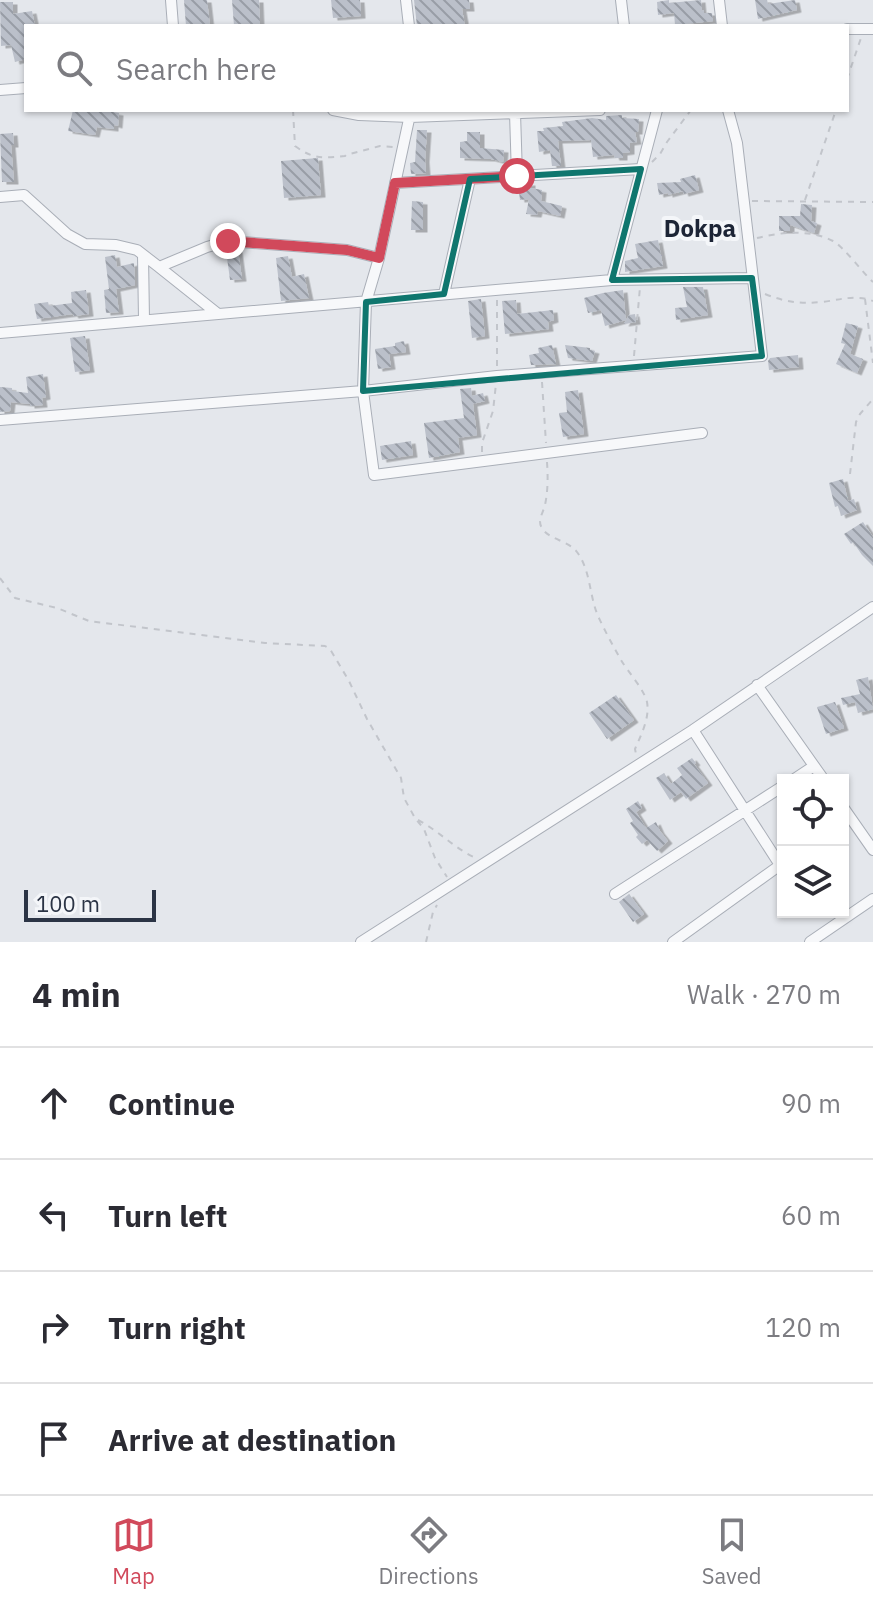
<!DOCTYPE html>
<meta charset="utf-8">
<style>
:root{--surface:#fff;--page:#f2f2f3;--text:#2b2b33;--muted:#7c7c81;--line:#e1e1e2;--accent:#d1495b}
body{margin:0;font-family:"IBM Plex Sans",sans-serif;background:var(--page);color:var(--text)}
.controls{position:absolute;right:24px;bottom:24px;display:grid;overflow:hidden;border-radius:0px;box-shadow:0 2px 6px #0004}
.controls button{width:72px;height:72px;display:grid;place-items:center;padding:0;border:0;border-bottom:2px solid var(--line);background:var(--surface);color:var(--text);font:40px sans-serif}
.scale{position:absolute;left:24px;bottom:20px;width:132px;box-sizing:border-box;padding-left:8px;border:4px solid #2b3445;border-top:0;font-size:22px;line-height:28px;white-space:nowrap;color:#2b3445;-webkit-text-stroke:6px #f4f6f9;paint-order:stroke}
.stop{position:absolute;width:24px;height:24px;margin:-18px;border:6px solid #d1495b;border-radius:50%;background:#fff}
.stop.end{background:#d1495b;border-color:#fff;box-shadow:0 2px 8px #0008}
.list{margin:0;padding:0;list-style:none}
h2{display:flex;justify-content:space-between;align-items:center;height:104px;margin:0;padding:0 32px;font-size:34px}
h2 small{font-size:26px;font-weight:400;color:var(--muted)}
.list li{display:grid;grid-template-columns:52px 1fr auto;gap:24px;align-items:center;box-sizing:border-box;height:112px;padding:0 32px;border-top:2px solid var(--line)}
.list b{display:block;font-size:30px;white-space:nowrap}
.list em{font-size:26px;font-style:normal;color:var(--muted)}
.icon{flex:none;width:44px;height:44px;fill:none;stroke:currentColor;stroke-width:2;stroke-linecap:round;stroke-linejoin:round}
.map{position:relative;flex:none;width:873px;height:942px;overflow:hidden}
.search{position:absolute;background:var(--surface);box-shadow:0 2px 6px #0004;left:24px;right:24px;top:24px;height:88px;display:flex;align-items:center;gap:20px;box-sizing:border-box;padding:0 28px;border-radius:0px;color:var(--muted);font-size:30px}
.sheet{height:552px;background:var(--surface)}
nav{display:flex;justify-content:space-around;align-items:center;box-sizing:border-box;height:112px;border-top:2px solid var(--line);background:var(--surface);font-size:22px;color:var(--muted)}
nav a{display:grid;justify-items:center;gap:4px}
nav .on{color:var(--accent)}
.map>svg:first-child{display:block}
.building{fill:url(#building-back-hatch);filter:url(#shadow)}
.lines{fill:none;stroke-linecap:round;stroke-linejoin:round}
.minor-casing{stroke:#a9aeb7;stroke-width:12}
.path{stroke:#c2c5cb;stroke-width:2;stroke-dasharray:6 6;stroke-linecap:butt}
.minor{stroke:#f7f8fa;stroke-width:10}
.route{stroke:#d1495b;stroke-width:10}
.marked{fill:none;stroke:#0f766e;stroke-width:6;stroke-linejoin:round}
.labels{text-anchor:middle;stroke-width:8;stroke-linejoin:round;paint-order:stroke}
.quarter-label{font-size:24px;font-weight:bold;fill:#1d2536;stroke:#f4f6f9}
</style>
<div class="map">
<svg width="873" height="942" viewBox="0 0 873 942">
<defs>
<pattern id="building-back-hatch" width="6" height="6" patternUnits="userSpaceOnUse" patternTransform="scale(2)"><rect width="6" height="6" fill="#bbc0ca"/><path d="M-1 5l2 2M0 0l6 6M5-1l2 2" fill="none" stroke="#989da6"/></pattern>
<filter id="shadow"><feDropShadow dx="4.5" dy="2.5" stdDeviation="0" flood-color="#0004"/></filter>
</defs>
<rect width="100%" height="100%" fill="#e4e7ec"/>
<path class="building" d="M184,0H207L210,26H186Z
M232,0H259L260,25L234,26Z
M331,0H360L361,16L333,18Z
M414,0H469L470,9H462L465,26H417Z
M669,0V3L701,0L702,11L704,10V13H712L713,21L675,25L674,13L658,15L657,2Z
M755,0H767L768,4L795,0L797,10L758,19Z
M0,2H13V14L32,11L35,26H26V59L15,62L11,45L1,46Z
M73,110H100L119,113L118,126L114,125V129L97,127L95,135L68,131Z
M622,115V118L639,119L638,132H635L637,142L630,143V152L623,153V158H615L614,155L593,157L591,140L558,141L561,166H552L550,150L539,152L537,131H544L543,128L563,126L562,122L592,118L606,120V116Z
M417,130H427L425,160L426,173L411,174L410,163L415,162Z
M467,132H480V148L504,150L503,162L491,159L460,158V142L467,141Z
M13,133L14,145H11L14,182H2L0,134Z
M318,158L321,195L284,198L281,161Z
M695,175L699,190L684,194L683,191L668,195V193L659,195L657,183L681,182L680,179Z
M531,183V188L542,190L541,201L562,206L560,216L538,211L537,215L526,214L529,199L520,200L518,184Z
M412,201L423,202V230H411Z
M801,204L812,205L811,221L817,223L814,233L790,225V231H779V216H800Z
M658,240L663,266L625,272V261L638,258L635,244Z
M229,249L238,250L242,279L230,280L226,250Z
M115,255L117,267L134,263L135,285L116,289L119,312L106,313L104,290L109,289L105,257Z
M288,256L292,277L304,274L309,298L281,301L276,258Z
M683,287H703L708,315L676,320L675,308L687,307Z
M86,290L89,314L74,316L73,314L37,319L34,304L48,302L49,306L72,303L71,292Z
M623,290L626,320L629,315L635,314L636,322L624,324L626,320L605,326L601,310L588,313L584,298L603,293Z
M481,299L485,336L472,338L468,301Z
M516,300L517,314L553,310L554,320L548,322L549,329L505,334L502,301Z
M846,323L858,326L850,354L863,359L857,373L836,364L845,344L841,343Z
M85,336L90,370L75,372L70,338Z
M404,341L406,352L389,354L391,367L378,369L375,349L395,346V343Z
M552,345L556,364L531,365L529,355L539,353L538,348Z
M565,345L590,348V350L595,351L592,361L568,358Z
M798,355L799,367L769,370L768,361L770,358Z
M43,374L46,397L42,398L43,405L30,406V404L11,402L10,411L0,412V387L12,388V391L28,393L26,377Z
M471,388L472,396L483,393L485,401L473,404L477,435L458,438L460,452L429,458L424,423L464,418L460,389Z
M578,390L584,434L563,437L559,413L567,412L565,392Z
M411,441L413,455L382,460L380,446Z
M843,479L848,501L854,499L857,510L841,516L838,506L835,507L829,483Z
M863,522L873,537V566L862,555L853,542L851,544L844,534Z
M868,677L873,709L858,713L855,702L843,705L841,698L860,694L856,680Z
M616,695L634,720L607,739L589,713Z
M835,702L844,728L826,734L817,707Z
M692,758L696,763L694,764L708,783L686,799L681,792L670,800L656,778L664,773L671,784L682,775L677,768Z
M638,801L642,808L636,812L646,828L656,822L660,831L668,841L657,851L647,840L642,844L636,837L638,835L630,823L633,821L626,809Z
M629,894L644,914L633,922L619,902Z"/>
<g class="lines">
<g class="minor-casing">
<path id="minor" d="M171,0L173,26
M406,0L409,26
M621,0L624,26
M719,0L722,26
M847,29H873
M0,90L26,88
M333,110L359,115L410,117L600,110
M411,110L379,258L366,302L363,391L374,475L702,433
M515,113L517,176
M395,183L641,169
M0,197L24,195L67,234L85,244L116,245L137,250L159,267L207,247L228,241L347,250L379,258
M143,255L144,320
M159,267L218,314
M612,280L657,110
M444,294L470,179
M0,333L612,280L752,278
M0,420L363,391L497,376L762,356L737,143L728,110
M757,685L824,780
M693,730L780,865
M793,780L814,766
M843,807L873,850
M615,894L783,786
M361,942L693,730L873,607
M673,942L783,863
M810,942L873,899"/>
</g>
<path class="path" d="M847,79L861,38
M293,110L295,146C314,160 323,158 345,156L346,155L380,146L394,147
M652,162L660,154L667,142L691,110
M805,200L836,110
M752,201L873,202
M757,238C781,232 810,229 833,241C844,247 862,272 873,282
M765,294C785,302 800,304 822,302C840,300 855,294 873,301
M865,299L873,363
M634,356L640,287
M497,366V300
M542,382L546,443
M482,452V443L493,411L496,384
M547,462C548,476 548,491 545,505C543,513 537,521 542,528C549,540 568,540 577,552C591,571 589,595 598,616C605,631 613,646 621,660C628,672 644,689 647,702C650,718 641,735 635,749L636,754
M850,474L856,422L860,414L873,399
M0,578L15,598L57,608L89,621L265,643L325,646L330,649L349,681L367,719L401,778L404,798L415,818L424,829L435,858L447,877
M418,820C439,831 455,849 476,858
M426,942L433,912L437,905"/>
<use href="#minor" class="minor"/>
</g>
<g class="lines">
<path class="route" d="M228,241L347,250L379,258L395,183L517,176"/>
</g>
<path class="marked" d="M641,169L612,280L752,278L762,356L363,391L366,302L444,294L470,179Z"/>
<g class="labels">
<g class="quarter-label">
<text x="700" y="237">Dokpa</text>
</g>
</g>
</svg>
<div class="controls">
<button><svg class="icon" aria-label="locate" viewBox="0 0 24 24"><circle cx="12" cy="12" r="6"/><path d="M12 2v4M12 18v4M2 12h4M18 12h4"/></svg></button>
<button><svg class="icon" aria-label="layers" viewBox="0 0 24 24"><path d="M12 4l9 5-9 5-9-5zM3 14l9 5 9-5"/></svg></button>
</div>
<div class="scale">100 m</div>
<div class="stop" style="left:517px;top:176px"></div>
<div class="stop end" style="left:228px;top:241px"></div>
<div class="search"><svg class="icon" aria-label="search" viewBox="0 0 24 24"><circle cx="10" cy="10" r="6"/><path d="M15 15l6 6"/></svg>Search here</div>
</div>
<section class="sheet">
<h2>4 min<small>Walk · 270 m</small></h2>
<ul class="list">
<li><svg class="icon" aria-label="ahead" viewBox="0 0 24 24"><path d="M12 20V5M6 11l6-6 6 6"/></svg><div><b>Continue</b></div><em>90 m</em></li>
<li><svg class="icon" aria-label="left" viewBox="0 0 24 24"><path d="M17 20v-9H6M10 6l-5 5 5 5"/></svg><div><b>Turn left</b></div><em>60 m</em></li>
<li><svg class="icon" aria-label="right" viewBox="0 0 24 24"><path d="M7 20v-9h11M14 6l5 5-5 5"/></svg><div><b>Turn right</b></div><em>120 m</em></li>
<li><svg class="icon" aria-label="arrive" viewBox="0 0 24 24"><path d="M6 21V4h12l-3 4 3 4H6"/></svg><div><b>Arrive at destination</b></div></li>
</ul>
</section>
<nav>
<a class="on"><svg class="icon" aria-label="map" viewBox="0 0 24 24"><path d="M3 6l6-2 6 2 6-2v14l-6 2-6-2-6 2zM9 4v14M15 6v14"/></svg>Map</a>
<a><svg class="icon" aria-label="directions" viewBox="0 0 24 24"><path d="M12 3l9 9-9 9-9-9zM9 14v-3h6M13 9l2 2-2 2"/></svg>Directions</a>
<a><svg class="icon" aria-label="saved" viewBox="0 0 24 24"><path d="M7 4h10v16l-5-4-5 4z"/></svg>Saved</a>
</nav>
